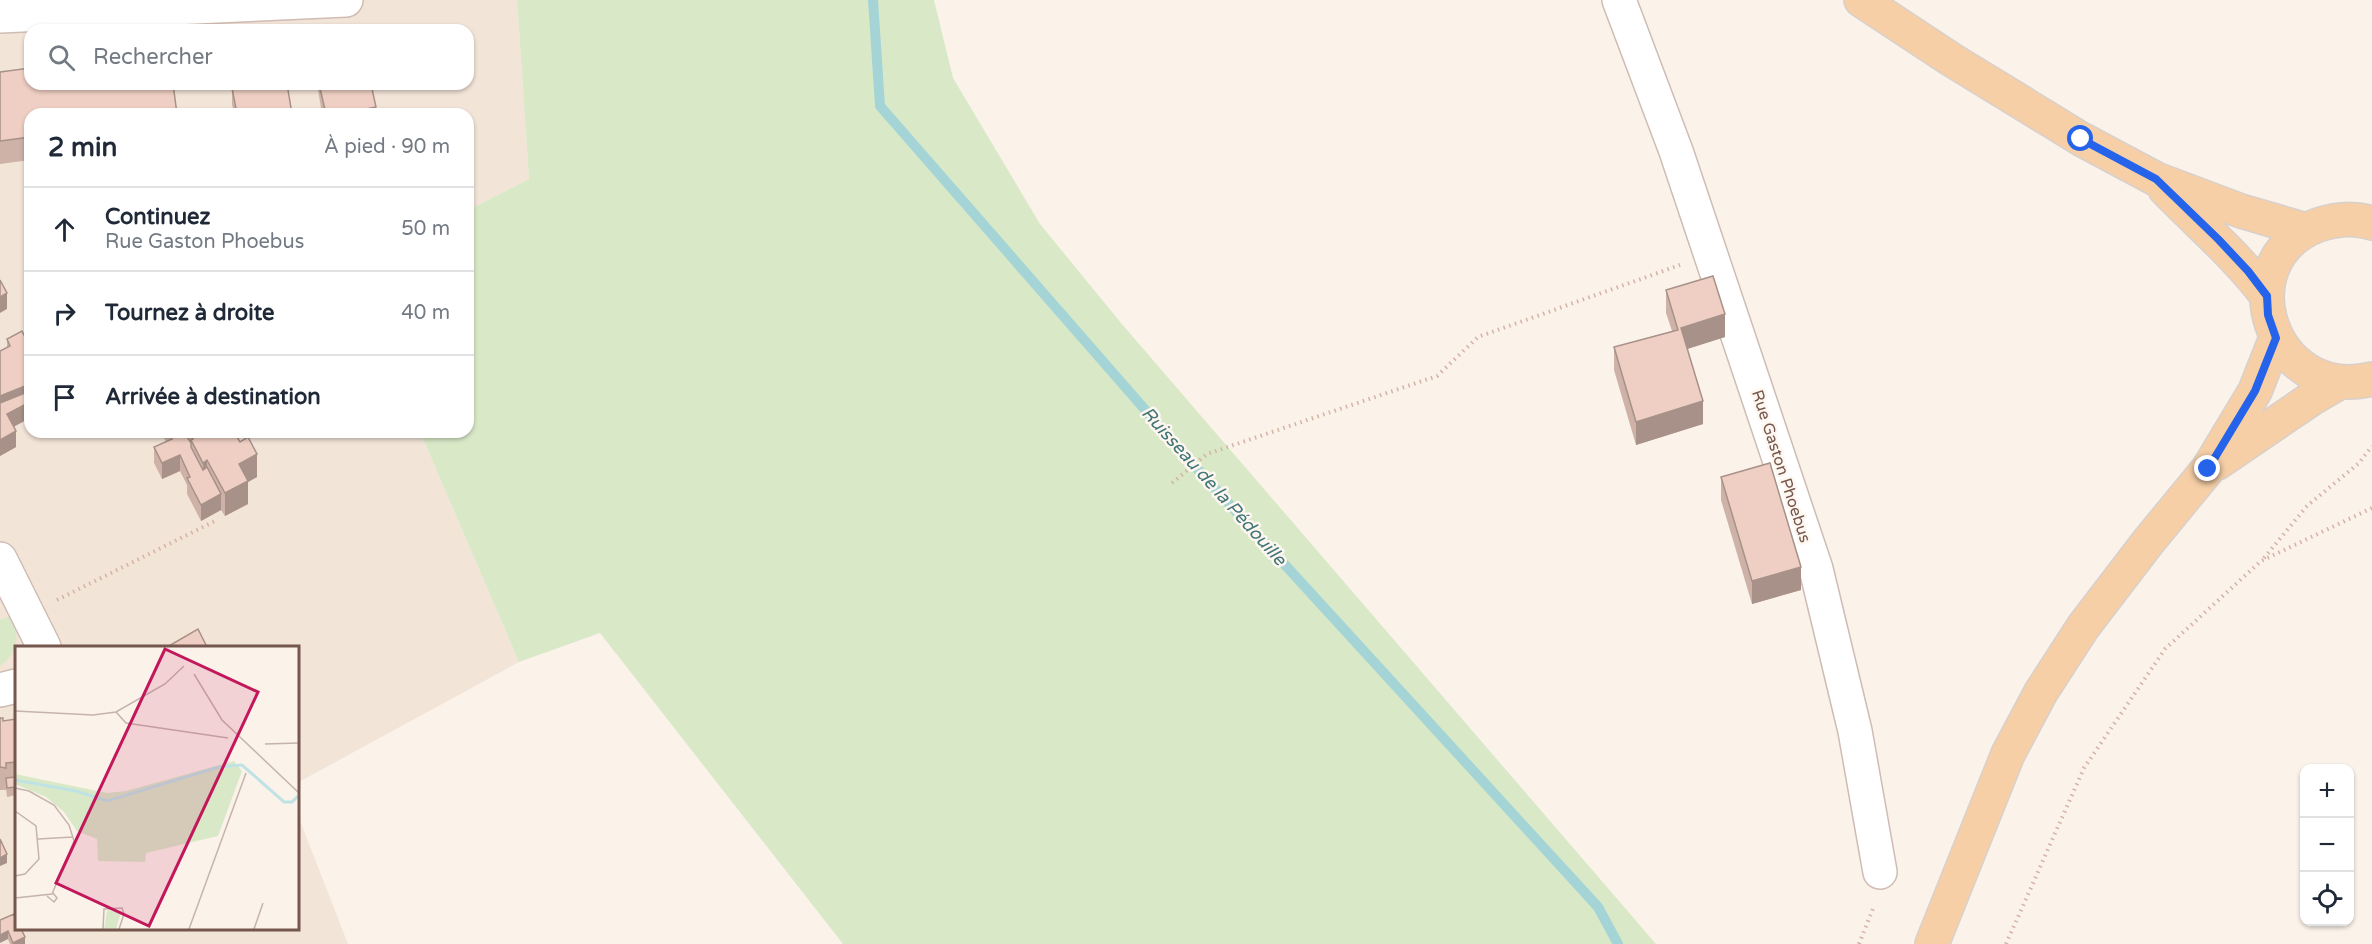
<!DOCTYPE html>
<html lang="fr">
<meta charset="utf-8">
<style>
:root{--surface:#fff;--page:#f6f6f7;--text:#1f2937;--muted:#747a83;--line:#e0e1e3}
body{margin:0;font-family:"Varela Round",sans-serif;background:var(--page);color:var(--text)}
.controls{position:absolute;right:18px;bottom:18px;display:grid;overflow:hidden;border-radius:12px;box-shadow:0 2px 4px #0004}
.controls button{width:54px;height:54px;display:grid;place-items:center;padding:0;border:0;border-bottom:2px solid var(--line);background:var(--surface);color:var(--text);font:30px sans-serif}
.stop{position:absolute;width:18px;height:18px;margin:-14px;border:4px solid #2563eb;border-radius:50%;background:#fff}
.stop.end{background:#2563eb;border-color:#fff;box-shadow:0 2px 6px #0008}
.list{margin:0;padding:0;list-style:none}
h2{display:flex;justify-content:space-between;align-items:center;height:78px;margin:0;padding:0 24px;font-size:26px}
h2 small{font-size:20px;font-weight:400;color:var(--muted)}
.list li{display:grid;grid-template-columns:39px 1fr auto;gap:18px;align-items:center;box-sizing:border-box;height:84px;padding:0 24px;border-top:2px solid var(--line)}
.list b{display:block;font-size:22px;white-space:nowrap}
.list p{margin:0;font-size:20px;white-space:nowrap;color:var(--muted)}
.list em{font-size:20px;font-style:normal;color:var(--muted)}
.icon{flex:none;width:33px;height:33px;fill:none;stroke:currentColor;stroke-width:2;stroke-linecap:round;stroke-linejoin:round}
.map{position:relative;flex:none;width:2372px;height:944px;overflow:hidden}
.search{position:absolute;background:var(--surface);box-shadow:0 2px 4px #0004;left:24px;top:24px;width:450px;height:66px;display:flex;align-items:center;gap:15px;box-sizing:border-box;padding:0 21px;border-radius:18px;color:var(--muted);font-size:22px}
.panel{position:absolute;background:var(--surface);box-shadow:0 2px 4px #0004;left:24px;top:108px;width:450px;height:330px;border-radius:18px}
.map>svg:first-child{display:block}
.residential{fill:#f3e4d8;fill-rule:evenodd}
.green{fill:#d9e9c8}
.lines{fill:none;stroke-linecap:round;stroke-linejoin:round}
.stream{stroke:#a5d4d6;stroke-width:10}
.minor-casing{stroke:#cfbcb2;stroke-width:36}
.major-casing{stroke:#d8d0cd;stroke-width:36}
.path{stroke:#d5b2a5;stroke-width:4;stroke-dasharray:1.5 4.5;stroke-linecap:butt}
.minor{stroke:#fff;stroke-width:33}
.major{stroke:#f6cfa6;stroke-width:33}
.wall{fill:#ceb2a8}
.shaded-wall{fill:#a79188}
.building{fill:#efcfc3;stroke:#a79188;stroke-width:1.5}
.route{stroke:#2563eb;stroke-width:8}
.labels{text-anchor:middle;stroke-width:5;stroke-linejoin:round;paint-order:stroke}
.street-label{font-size:16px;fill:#75574e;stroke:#fef7f0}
.water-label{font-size:18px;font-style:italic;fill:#427679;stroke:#fef7f0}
.inset-river{fill:none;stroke:#bfe3e4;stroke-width:3}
.inset-road{fill:none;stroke:#c5b4ac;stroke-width:1.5}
.view{fill:#c2185b;fill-opacity:0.15;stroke:#c2185b;stroke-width:3}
.inset-edge{fill:none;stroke:#75574e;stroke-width:3}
</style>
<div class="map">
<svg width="2372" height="944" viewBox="0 0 2372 944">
<rect width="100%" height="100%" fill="#fbf2ea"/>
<path class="residential" d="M0,0H517L529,179L468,210V114H30V432H420L519,662L297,783V647H16V928H297V813L348,944H0ZM30,30H468V84H30Z"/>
<path class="green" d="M517,0H934L953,78L1040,224L1121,323L1656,944H843L600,633L519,662L420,432H468V210L529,179Z
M11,615C20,634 19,653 0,666V620Z"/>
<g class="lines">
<path class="stream" d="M873,0L880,106L1189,460L1598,907L1618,944"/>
<g class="minor-casing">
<path id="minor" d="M1619,0L1676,151L1816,569L1855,731L1880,872
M0,16L346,0
M0,559L44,647
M0,690L16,686"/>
</g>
<g class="major-casing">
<path id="major" d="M1861,0L1952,60L2081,139L2156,179L2241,211L2306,230
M2165,189C2200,225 2237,256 2267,296
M2372,223C2354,217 2336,219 2318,225C2224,261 2271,404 2372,379
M2217,463L2311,399L2340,382
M1932,944L2008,754L2041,692L2083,627L2148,542L2208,469L2255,391L2276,338"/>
</g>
<path class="path" d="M1172,483L1207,454L1437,376L1478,337L1680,265
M2264,558L2307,506L2359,463L2372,446
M57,600L215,521
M1859,944L1874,906
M2006,944L2084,768L2165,649L2261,561L2372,508"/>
<use href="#minor" class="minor"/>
<use href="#major" class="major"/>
</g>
<path class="wall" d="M0,72L30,114V160L0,164Z
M317,84H371L376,114H322Z
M232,88L292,114H234L232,104Z
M1666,290L1725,337L1687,349L1703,424L1636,445L1614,370V347L1672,331L1666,313Z
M7,339L30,347V422L28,419L14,427L16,447L0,456V351L7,348Z
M161,432H239V440L257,477L248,482V504L225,516L221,510L201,521L187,494V485L180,471L162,479L154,463V447L166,442Z
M1721,477L1801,590L1752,604L1721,500Z
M0,718L3,721L16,719V795L7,797L6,788V790H0Z
M0,920L25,944H10Z"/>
<path class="shaded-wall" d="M376,107V114H344Z
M7,293V309L0,313V297Z
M1725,314V337L1681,351V328Z
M30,376V399L28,403V419L7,430L0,419V396Z
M1703,401V424L1636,445V422Z
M16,431V447L0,456V440Z
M233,432H239V450Z
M257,454V477L248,482V504L225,516V493L239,464Z
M180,455V471L162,479V463Z
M207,460V483L203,486V463Z
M221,494V510L201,521V505Z
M1801,567V590L1752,604V581Z
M7,854V863L0,866V858Z
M8,931V939L0,943V935Z
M25,937V944H13V943Z"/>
<path class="building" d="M30,68V84H173L177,114H30V137L0,141V72Z
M252,84H287L292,114H237L232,88Z
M319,84H371L376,107L344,114H326Z
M1713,276L1725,314L1681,328L1703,401L1636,422L1614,347L1678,330L1666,290Z
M0,280L7,293L0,297Z
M22,331L30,347V376L27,378L30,384L0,396V351L10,346L7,339Z
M30,383V406L28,403L7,414L16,431L0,440V403L30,391Z
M169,432H184L191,443V447L203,470L207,467L221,494L201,505L187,478L190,477L180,455L162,463L154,447L172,439Z
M188,432H234L240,442L248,437L257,454L239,464L248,481L225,493L207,460L203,463L191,440L193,439Z
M1770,463L1801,567L1752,581L1721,477Z
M198,629L207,647H167Z
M0,718H3V721L16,719V762L6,763V768L0,767Z
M16,777V787L7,788L6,778Z
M0,839L7,854L0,858Z
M14,914L16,919V927H20L25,937L13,943L8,931L0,935V920Z"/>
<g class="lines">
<path class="route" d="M2081,139L2156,179L2218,239L2248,271L2267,296L2268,315L2276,338L2255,391L2208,469"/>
</g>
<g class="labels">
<g class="street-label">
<text transform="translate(1782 466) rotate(72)" y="6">Rue Gaston Phoebus</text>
</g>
<g class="water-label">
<text transform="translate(1214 486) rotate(48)" y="6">Ruisseau de la Pédouille</text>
</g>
</g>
<g transform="translate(15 646)">
<rect width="284" height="284" fill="#fbf2ea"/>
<path d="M219,115L227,125L203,190L131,207L130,216L83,215L82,193L62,185L49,166L31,151L0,138V128L92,147L111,145ZM92,264L106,266L101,283H89Z" fill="#d9e9c8"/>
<path class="inset-river" d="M0,134L61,145L92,155L204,121L227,119L269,156H277L283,150"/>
<path class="inset-road" d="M179,28L207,74L284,147M0,65L78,69L101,66L150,38L169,20M101,66L111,77L213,92M250,98L284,97M0,142L14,145L39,159L54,179L59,195L37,248L0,252M0,165L21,180L24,213L10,228L0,230M23,193L58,191M32,250L39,256L42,252L38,247M88,283L89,263L107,262L109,268L104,283M174,283L231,127M239,283L248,257"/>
<path class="view" d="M150,3L243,46L134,280L41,237Z"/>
<rect width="284" height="284" class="inset-edge"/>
</g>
</svg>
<div class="controls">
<button>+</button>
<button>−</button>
<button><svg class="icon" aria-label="locate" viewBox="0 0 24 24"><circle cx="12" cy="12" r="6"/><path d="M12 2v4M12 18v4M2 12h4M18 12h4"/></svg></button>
</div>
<div class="stop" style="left:2081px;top:139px"></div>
<div class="stop end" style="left:2208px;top:469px"></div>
<div class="search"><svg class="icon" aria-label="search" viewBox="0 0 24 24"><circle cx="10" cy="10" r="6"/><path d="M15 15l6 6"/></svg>Rechercher</div>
<section class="panel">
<h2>2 min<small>À pied · 90 m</small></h2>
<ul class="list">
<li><svg class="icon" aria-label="ahead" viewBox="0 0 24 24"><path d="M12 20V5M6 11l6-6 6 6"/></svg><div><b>Continuez</b><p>Rue Gaston Phoebus</p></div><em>50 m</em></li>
<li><svg class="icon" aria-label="right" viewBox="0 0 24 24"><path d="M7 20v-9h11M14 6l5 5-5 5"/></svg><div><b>Tournez à droite</b></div><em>40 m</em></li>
<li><svg class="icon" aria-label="arrive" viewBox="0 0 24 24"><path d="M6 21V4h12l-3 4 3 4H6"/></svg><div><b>Arrivée à destination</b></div></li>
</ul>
</section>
</div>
